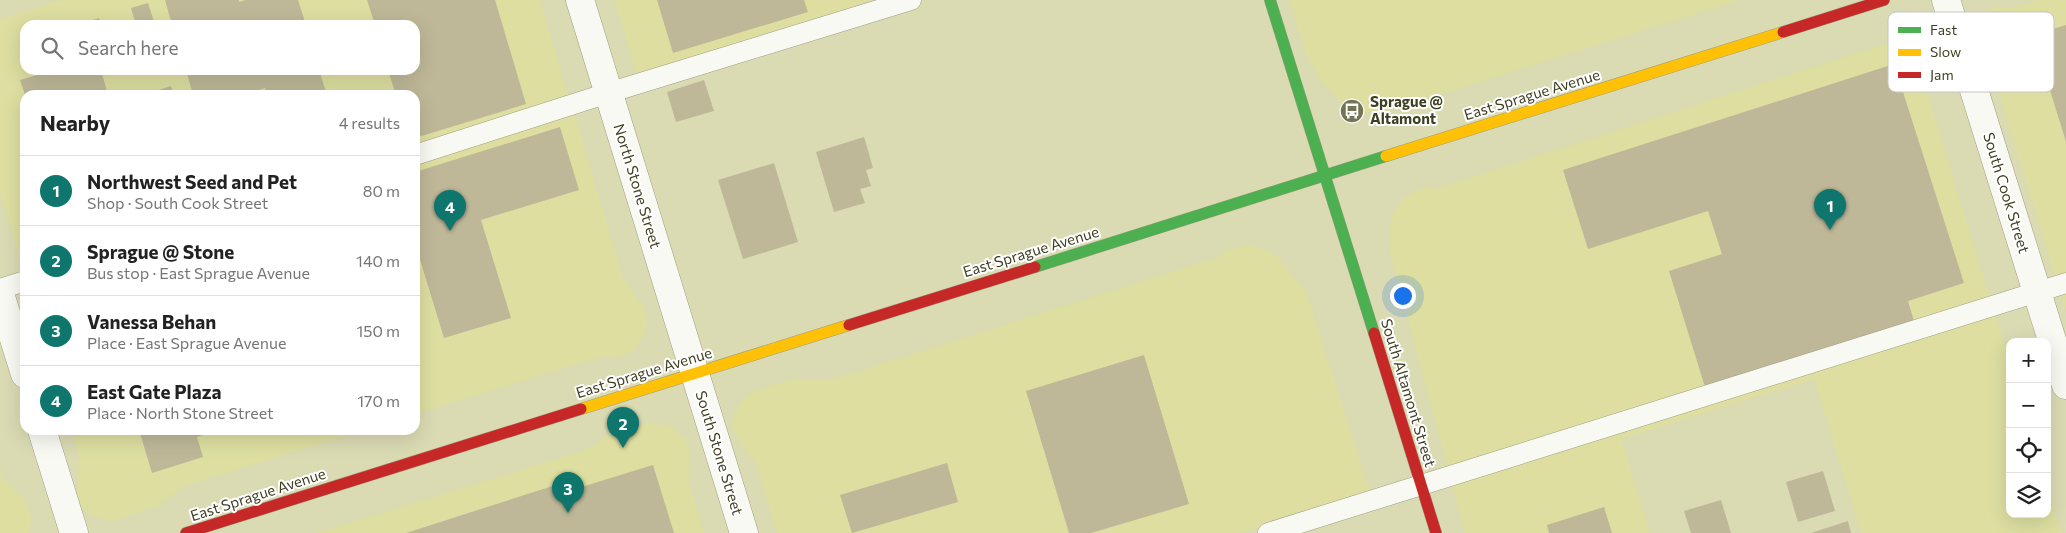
<!DOCTYPE html>
<meta charset="utf-8">
<style>
:root{--surface:#fff;--page:#f2f2f2;--text:#222;--muted:#767676;--line:#e0e0e0;--accent:#0f766e}
body{margin:0;font-family:Commissioner,sans-serif;background:var(--page);color:var(--text)}
.controls{position:absolute;right:15px;bottom:15px;display:grid;overflow:hidden;border-radius:10px;box-shadow:0 5px 20px #0002}
.controls button{width:45px;height:45px;display:grid;place-items:center;padding:0;border:0;border-bottom:1px solid var(--line);background:var(--surface);color:var(--text);font:25px sans-serif}
.you{position:absolute;left:1402px;top:295px;width:18px;height:18px;margin:-12px;border:4px solid #fff;border-radius:50%;background:#1a73e8;box-shadow:0 0 0 8px #1a73e833}
.badge{display:grid;place-items:center;width:32px;height:32px;border-radius:50%;background:var(--accent);color:#fff;font-size:16px;font-weight:700}
.pin{position:absolute;translate:-50% -41px;filter:drop-shadow(0 1px 2px #0008)}
.pin::after{content:'';position:absolute;top:26px;width:18px;height:15px;background:inherit;clip-path:polygon(0 0,100% 0,50% 100%)}
.list{margin:0;padding:0;list-style:none}
h2{display:flex;justify-content:space-between;align-items:center;height:65px;margin:0;padding:0 20px;font-size:21px}
h2 small{font-size:16px;font-weight:400;color:var(--muted)}
.list li{display:grid;grid-template-columns:32px 1fr auto;gap:15px;align-items:center;box-sizing:border-box;height:70px;padding:0 20px;border-top:1px solid var(--line)}
.list b{display:block;font-size:19px;white-space:nowrap}
.list p{margin:0;font-size:16px;white-space:nowrap;color:var(--muted)}
.list em{font-size:16px;font-style:normal;color:var(--muted)}
.icon{flex:none;width:28px;height:28px;fill:none;stroke:currentColor;stroke-width:2;stroke-linecap:round;stroke-linejoin:round}
.map{position:relative;flex:none;width:2066px;height:533px;overflow:hidden}
.search{position:absolute;background:var(--surface);box-shadow:0 5px 20px #0002;left:20px;top:20px;width:400px;height:55px;display:flex;align-items:center;gap:12px;box-sizing:border-box;padding:0 18px;border-radius:15px;color:var(--muted);font-size:19px}
.panel{position:absolute;background:var(--surface);box-shadow:0 5px 20px #0002;left:20px;top:90px;width:400px;height:345px;border-radius:15px}
.map>svg:first-child{display:block}
.built{fill:#dddea0;fill-rule:evenodd}
.building{fill:#beb898}
.lines{fill:none;stroke-linecap:round;stroke-linejoin:round}
.lane-casing{stroke:#9f9f80;stroke-width:21}
.street-casing{stroke:#9f9f80;stroke-width:29}
.fast-casing{stroke:#9f9f80;stroke-width:12}
.slow-casing{stroke:#9f9f80;stroke-width:12}
.jam-casing{stroke:#9f9f80;stroke-width:12}
.lane{stroke:#f9f9f4;stroke-width:20}
.street{stroke:#f9f9f4;stroke-width:28}
.fast{stroke:#4caf50;stroke-width:11}
.slow{stroke:#ffc107;stroke-width:11}
.jam{stroke:#c62828;stroke-width:11}
.labels{text-anchor:middle;stroke-width:4;stroke-linejoin:round;paint-order:stroke}
.street-label{font-size:15px;fill:#3f3f22;stroke:#fff}
.poi-label{font-size:15px;font-weight:bold;fill:#3f3f22;stroke:#fff;text-anchor:start}
.key{fill:#fff;stroke:#c5c5bd;stroke-width:1}
.key-label{font-size:14px;fill:#3f3f22}
</style>
<div class="map">
<svg width="2066" height="533" viewBox="0 0 2066 533">
<rect width="100%" height="100%" fill="#dadab3"/>
<path class="built" d="M60,0H540L624,280L643,306L647,319L644,337L632,352L619,357H600L415,414V95H25V275L0,193V19ZM25,25H415V70H25Z
M614,0H873L637,74Z
M1289,0H1740L1387,111L1364,113L1340,102L1321,82L1307,57Z
M2039,0H2066V312L1993,75L1974,33L1980,12L1998,7L2014,8Z
M1897,40L1914,50L2010,363V514H2047V485L2062,533H1861L1814,379L1621,439L1650,533H1465L1389,249L1391,216L1404,197L1426,186L1435,189Z
M1251,245L1274,253L1306,291L1370,492L1240,533H777L756,464L737,438L732,425L738,405L754,391L793,379H834L1219,257L1227,249Z
M647,423L671,426L686,439L690,454L689,484L704,533H317L586,450L608,435Z
M71,430H365L184,486L158,506L113,521L91,515L80,504L77,493L79,456Z
M0,468L2,476L26,501L32,519L29,533H0Z"/>
<path class="building" d="M165,0H239V2L246,0H298L306,25H172Z
M367,0H495L526,104L415,138V95H396L388,70H415V25H375Z
M657,0H804L808,12L673,53Z
M148,3L155,25H136L131,8Z
M99,18L101,25H78Z
M2066,25V142L2033,35Z
M1894,64L1964,283L1908,301L1914,321L1705,387L1669,271L1722,254L1708,211L1588,249L1563,170Z
M54,70H101L108,95H25L20,80Z
M186,70H319L327,95H267L265,88L242,95H193Z
M704,80L714,111L676,122L667,92Z
M171,86L174,95H143Z
M560,127L579,190L481,220L511,318L444,338L415,243V172Z
M864,137L873,168L866,170L871,186L860,189L865,203L834,212L816,152Z
M774,163L798,242L743,259L718,180Z
M1144,355L1189,504L1091,533H1069L1026,391Z
M139,430H219L197,437L203,457L152,473Z
M947,463L958,502L852,533L840,495Z
M653,465L674,533H406L559,484L562,493Z
M1823,471L1835,511L1798,522L1786,482Z
M1721,500L1731,533H1691L1684,511Z
M1604,507L1612,533H1549L1547,525Z
M1848,521L1851,533H1811Z"/>
<g class="lines">
<g class="lane-casing">
<path id="lane" d="M415,155L608,93L911,0
M0,289L25,281
M1268,533L2066,283"/>
</g>
<g class="street-casing">
<path id="street" d="M580,0L744,533
M1946,0L2066,385
M0,294L25,374
M42,430L74,533"/>
</g>
<g class="fast-casing">
<path id="fast" d="M1270,0L1374,333
M1035,267L1386,156"/>
</g>
<g class="slow-casing">
<path id="slow" d="M1386,156L1783,32
M581,409L849,325"/>
</g>
<g class="jam-casing">
<path id="jam" d="M1783,32L1884,0
M849,325L1035,267
M1374,333L1436,533
M186,533L581,409"/>
</g>
<use href="#lane" class="lane"/>
<use href="#street" class="street"/>
<use href="#fast" class="fast"/>
<use href="#slow" class="slow"/>
<use href="#jam" class="jam"/>
</g>
<defs>
<g id="bus-disc" transform="scale(1.25)"><circle r="9.5" fill="#757555" stroke="#fff"/><path d="M-5-6H5V4H4V6H2V4H-2V6H-4V4H-5ZM-3.5-4V0h7V-4ZM-3.5 1.2v1.5H-2V1.2ZM2 1.2v1.5H3.5V1.2Z" fill="#fff"/></g>
</defs>
<g fill-rule="evenodd">
<use href="#bus-disc" x="1352" y="111"/>
</g>
<g class="labels">
<g class="street-label">
<text transform="translate(1532 95) rotate(-17)" y="5">East Sprague Avenue</text>
<text transform="translate(637 186) rotate(73)" y="5">North Stone Street</text>
<text transform="translate(2006 193) rotate(73)" y="5">South Cook Street</text>
<text transform="translate(1031 252) rotate(-17)" y="5">East Sprague Avenue</text>
<text transform="translate(644 373) rotate(-17)" y="5">East Sprague Avenue</text>
<text transform="translate(1408 393) rotate(73)" y="5">South Altamont Street</text>
<text transform="translate(719 453) rotate(73)" y="5">South Stone Street</text>
<text transform="translate(258 495) rotate(-18)" y="5">East Sprague Avenue</text>
</g>
<g class="poi-label">
<text x="1370" y="107">Sprague @<tspan x="1370" dy="17">Altamont</tspan></text>
</g>
</g>
<rect x="1888" y="12" width="166" height="80" rx="8" class="key"/>
<rect x="1898" y="27" width="23" height="6" fill="#4caf50"/>
<rect x="1898" y="49" width="23" height="7" fill="#ffc107"/>
<rect x="1898" y="72" width="23" height="6" fill="#c62828"/>
<g class="key-label">
<text x="1930" y="35">Fast</text>
<text x="1930" y="57">Slow</text>
<text x="1930" y="80">Jam</text>
</g>
</svg>
<div class="controls">
<button>+</button>
<button>−</button>
<button><svg class="icon" aria-label="locate" viewBox="0 0 24 24"><circle cx="12" cy="12" r="6"/><path d="M12 2v4M12 18v4M2 12h4M18 12h4"/></svg></button>
<button><svg class="icon" aria-label="layers" viewBox="0 0 24 24"><path d="M12 4l9 5-9 5-9-5zM3 14l9 5 9-5"/></svg></button>
</div>
<div class="you"></div>
<div class="pin badge" style="left:1830px;top:230px">1</div>
<div class="pin badge" style="left:623px;top:448px">2</div>
<div class="pin badge" style="left:568px;top:513px">3</div>
<div class="pin badge" style="left:450px;top:231px">4</div>
<div class="search"><svg class="icon" aria-label="search" viewBox="0 0 24 24"><circle cx="10" cy="10" r="6"/><path d="M15 15l6 6"/></svg>Search here</div>
<section class="panel">
<h2>Nearby<small>4 results</small></h2>
<ul class="list">
<li><span class="badge">1</span><div><b>Northwest Seed and Pet</b><p>Shop · South Cook Street</p></div><em>80 m</em></li>
<li><span class="badge">2</span><div><b>Sprague @ Stone</b><p>Bus stop · East Sprague Avenue</p></div><em>140 m</em></li>
<li><span class="badge">3</span><div><b>Vanessa Behan</b><p>Place · East Sprague Avenue</p></div><em>150 m</em></li>
<li><span class="badge">4</span><div><b>East Gate Plaza</b><p>Place · North Stone Street</p></div><em>170 m</em></li>
</ul>
</section>
</div>
